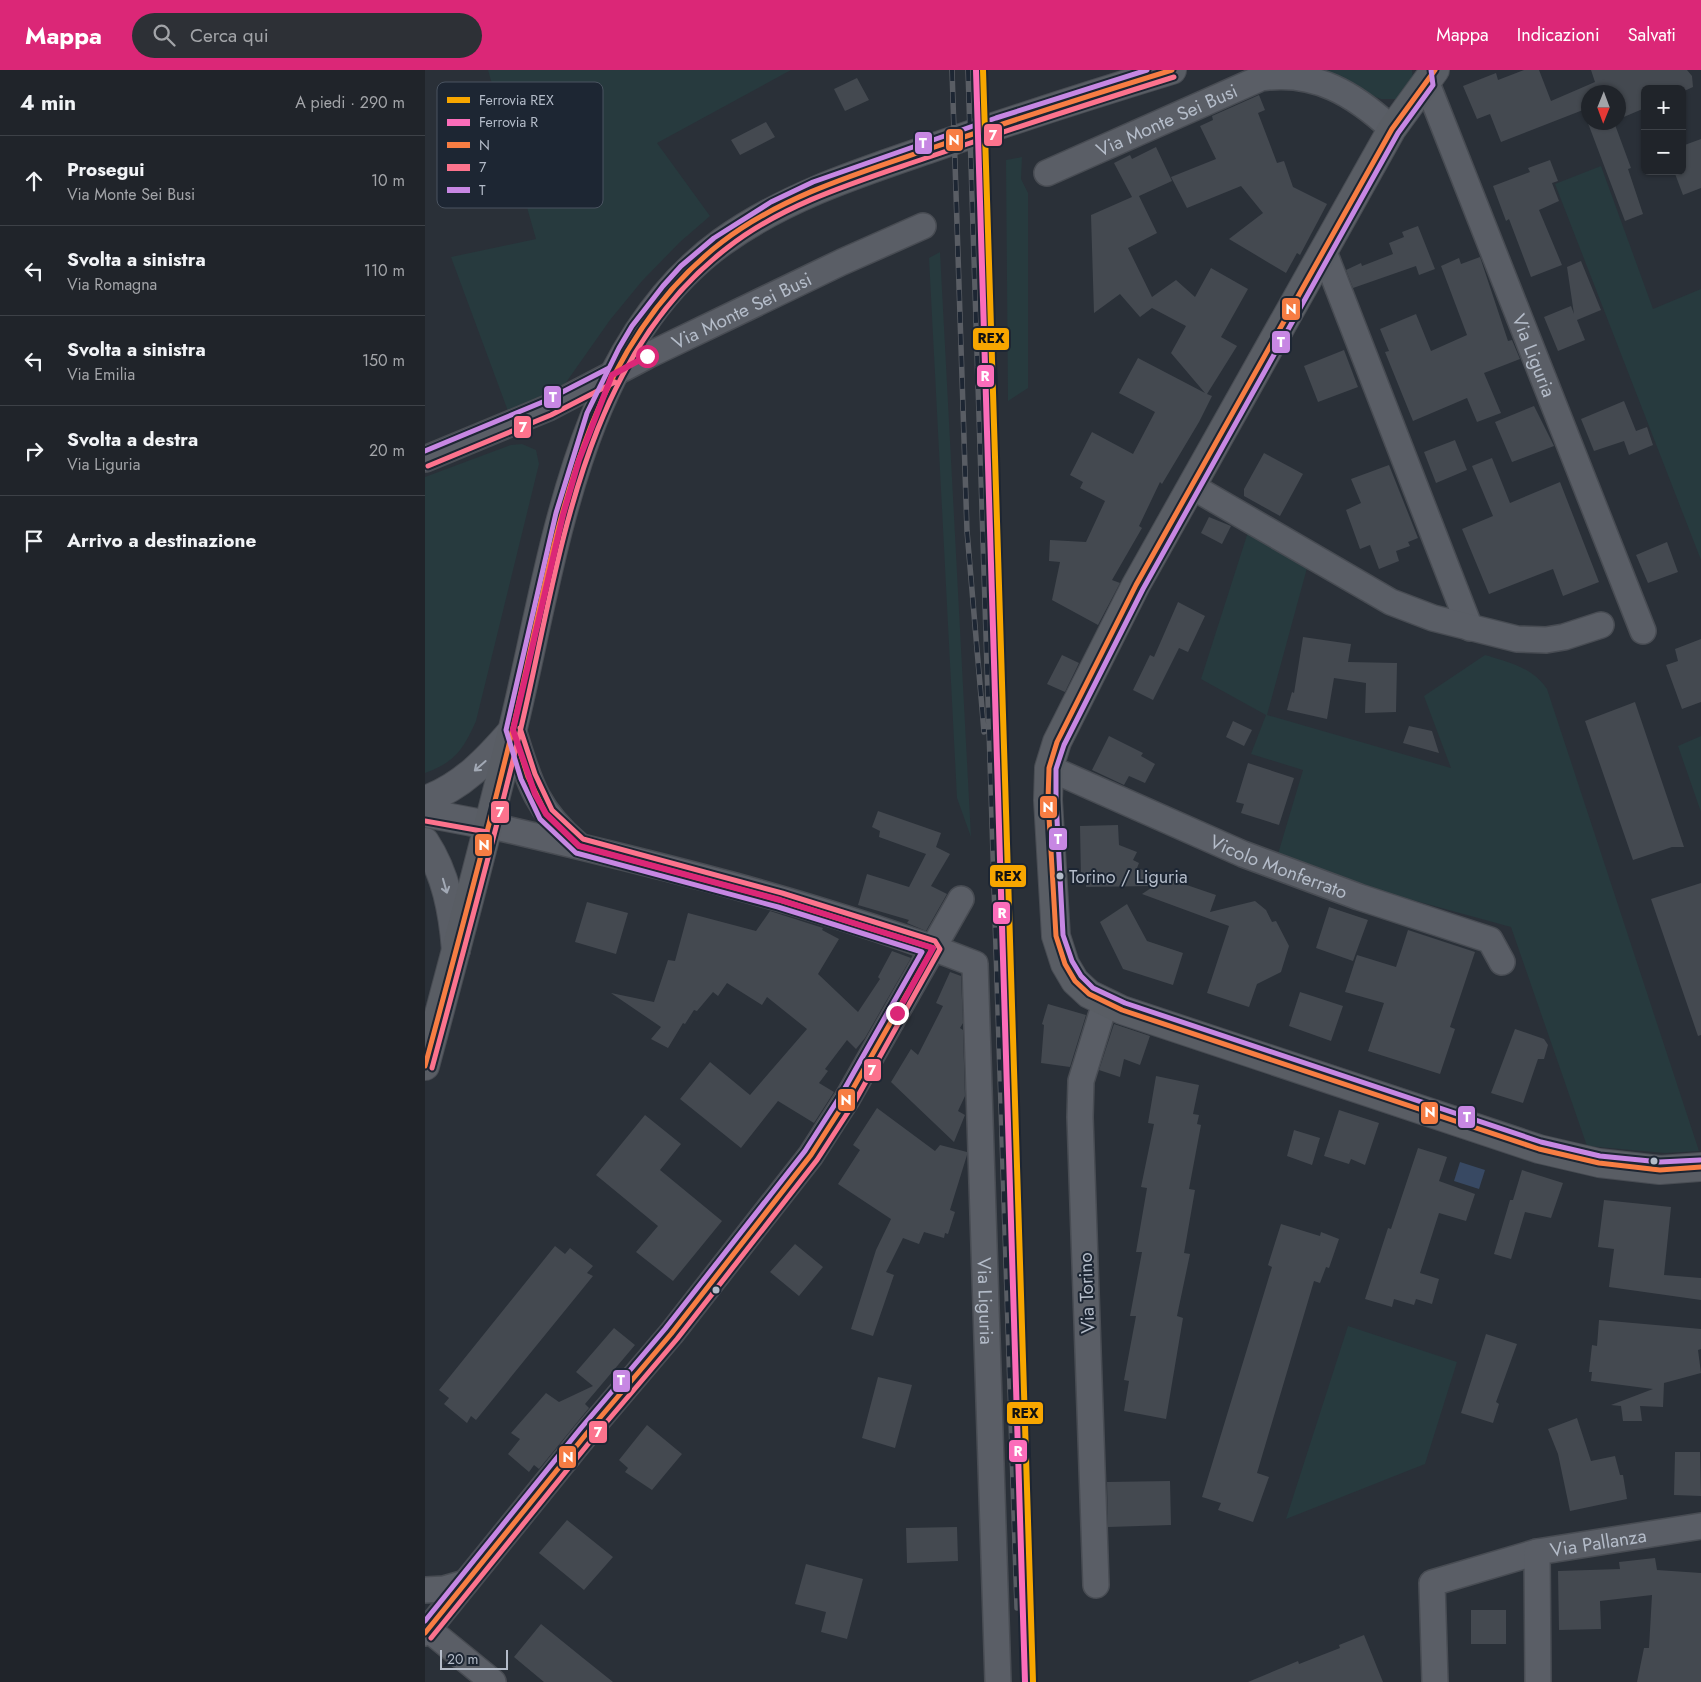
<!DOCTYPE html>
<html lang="it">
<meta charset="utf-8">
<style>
:root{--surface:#20242a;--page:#2d3036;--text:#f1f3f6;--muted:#a2a4a8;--line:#3d4147;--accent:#db2777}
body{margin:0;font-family:Jost,sans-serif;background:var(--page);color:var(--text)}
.controls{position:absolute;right:15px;top:15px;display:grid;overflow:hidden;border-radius:8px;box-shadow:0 1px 4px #0004}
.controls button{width:45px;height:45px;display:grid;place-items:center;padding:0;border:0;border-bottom:1px solid var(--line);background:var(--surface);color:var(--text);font:25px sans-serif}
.compass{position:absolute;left:1156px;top:15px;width:45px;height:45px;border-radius:50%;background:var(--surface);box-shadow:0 1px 4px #0004;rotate:181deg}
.scale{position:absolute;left:15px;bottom:12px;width:68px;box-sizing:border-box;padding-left:5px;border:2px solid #b4bcc9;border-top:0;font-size:14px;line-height:18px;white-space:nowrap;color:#b4bcc9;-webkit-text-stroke:4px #1d2633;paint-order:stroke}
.stop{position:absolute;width:15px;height:15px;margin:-11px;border:4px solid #db2777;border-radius:50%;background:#fff}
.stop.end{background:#db2777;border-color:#fff;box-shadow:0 1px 5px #0008}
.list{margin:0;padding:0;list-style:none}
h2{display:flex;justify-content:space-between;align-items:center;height:65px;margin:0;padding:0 20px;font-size:21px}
h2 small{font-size:16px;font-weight:400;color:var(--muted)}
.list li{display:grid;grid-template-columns:32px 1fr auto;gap:15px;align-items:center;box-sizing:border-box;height:90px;padding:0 20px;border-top:1px solid var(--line)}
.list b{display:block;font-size:19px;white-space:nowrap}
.list p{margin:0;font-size:16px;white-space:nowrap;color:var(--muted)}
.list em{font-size:16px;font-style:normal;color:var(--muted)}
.icon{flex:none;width:28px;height:28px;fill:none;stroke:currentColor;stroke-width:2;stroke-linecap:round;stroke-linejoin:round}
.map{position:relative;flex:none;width:1276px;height:1612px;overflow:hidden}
header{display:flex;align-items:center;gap:30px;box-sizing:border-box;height:70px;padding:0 25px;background:var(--accent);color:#fff}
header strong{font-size:24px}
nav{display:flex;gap:28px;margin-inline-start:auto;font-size:18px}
.search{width:350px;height:45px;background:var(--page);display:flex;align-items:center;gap:12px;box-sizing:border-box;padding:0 18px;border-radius:28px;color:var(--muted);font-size:19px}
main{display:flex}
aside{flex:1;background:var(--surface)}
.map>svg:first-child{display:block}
.green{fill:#273a3e}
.water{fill:#384963}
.building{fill:#444950}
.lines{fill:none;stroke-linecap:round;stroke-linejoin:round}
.minor-casing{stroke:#484c53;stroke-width:28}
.tertiary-casing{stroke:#484c53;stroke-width:30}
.secondary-casing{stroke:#484c53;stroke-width:30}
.minor{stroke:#5a5e66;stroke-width:25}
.tertiary{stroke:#5a5e66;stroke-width:28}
.secondary{stroke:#595d64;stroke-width:28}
.rail-casing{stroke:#595d64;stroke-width:5.5}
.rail{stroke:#1d2633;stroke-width:4;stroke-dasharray:11;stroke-linecap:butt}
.bus-1-casing{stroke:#1d2633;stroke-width:9}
.bus-2-casing{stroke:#1d2633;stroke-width:9}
.bus-3-casing{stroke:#1d2633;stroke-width:9}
.bus-1{stroke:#f77d43;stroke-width:5}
.bus-2{stroke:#fc738d;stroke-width:5}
.bus-3{stroke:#c787e3;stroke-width:5}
.rail-1-casing{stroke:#1d2633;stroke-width:10}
.rail-2-casing{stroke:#1d2633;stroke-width:10}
.rail-1{stroke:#f7a600;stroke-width:6}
.rail-2{stroke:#fb6dba;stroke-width:6}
.oneway{stroke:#a2a9b5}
.route{stroke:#db2777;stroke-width:6}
.bus-dot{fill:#b4bcc9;stroke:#1d2633;stroke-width:2}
.labels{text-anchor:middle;stroke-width:4;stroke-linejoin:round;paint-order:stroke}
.bus-label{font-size:18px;fill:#b4bcc9;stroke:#1d2633;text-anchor:start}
.street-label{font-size:19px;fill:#b4bcc9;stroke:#1d2633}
.key{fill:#1d2633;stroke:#4a5360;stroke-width:1}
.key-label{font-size:14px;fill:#b4bcc9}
.line-badge{stroke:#1d2633;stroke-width:2}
.badge-label{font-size:14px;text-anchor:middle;font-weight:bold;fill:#fff}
.pale-badge-label{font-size:14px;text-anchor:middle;font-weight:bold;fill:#111}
</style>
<header>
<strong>Mappa</strong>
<div class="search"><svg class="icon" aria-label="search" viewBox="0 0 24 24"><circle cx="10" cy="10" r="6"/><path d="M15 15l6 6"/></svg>Cerca qui</div>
<nav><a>Mappa</a><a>Indicazioni</a><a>Salvati</a></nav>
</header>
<main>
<aside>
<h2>4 min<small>A piedi · 290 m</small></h2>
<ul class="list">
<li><svg class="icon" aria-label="ahead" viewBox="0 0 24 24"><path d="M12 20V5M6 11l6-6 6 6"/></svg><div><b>Prosegui</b><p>Via Monte Sei Busi</p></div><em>10 m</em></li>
<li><svg class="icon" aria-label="left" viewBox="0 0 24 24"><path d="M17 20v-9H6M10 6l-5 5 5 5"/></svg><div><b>Svolta a sinistra</b><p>Via Romagna</p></div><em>110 m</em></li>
<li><svg class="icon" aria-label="left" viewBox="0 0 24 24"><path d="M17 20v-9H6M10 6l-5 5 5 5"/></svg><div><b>Svolta a sinistra</b><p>Via Emilia</p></div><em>150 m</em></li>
<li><svg class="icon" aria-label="right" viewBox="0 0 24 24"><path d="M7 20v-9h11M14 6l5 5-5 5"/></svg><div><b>Svolta a destra</b><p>Via Liguria</p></div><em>20 m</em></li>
<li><svg class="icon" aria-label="arrive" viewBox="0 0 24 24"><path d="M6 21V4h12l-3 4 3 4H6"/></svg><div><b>Arrivo a destinazione</b></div></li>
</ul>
</aside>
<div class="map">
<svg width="1276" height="1612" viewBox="0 0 1276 1612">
<rect width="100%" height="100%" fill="#2a3038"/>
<path class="green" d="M63,0H366L232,73L285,146L255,172L217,211L185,250L123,338L87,352L26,187L111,169Z
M882,0H987L988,11L973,29H956Z
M597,87L596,109L603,123V318L583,331L581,90Z
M1176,96L1228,239L1276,219V490L1130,114Z
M515,182L546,767L532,728L504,188Z
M97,374L111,380L114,394L51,651C38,680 30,692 0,703V407L86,375Z
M823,462L882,498L842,645L1026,698L999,626L1060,585C1083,592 1107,597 1122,619L1274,1081L1240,1083L1162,1076L1086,857L936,816L853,784L878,700L826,684L841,645L776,609Z
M1276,666V742L1253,676Z
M923,1256L1032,1292L1000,1394L861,1449Z"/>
<path class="water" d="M1035,1092L1060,1100L1054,1119L1029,1111Z"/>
<path class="building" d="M1099,0H1114L1126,31L1170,12L1166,0H1262L1267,6L1268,17L1257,22V19H1220V38L1194,49V22H1164V52H1189L1206,98L1203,99L1218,144L1200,151L1158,40L1076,72L1065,44L1052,49L1038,16L1071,3L1073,10Z
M432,8L444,30L420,41L409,19Z
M834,25L840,40L833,43L852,93L859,91L868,117L902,134L875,185L872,183L861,203L804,169L838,143L816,116L762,138L746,107L791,89L775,56L788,50L787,46Z
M341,52L350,67L315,85L306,70Z
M1276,69V118L1258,125L1249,101H1257V76Z
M731,77L747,111L714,126L732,163L703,178L727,227L751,210L770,227L786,198L823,219L796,267L812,276L782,324L787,326L774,352L737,414L735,412L714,456L717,458L687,510L695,513L673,555L627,530L635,492L624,491L625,470L661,472L680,431L655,418L658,412L645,405L667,362L708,384L730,342L694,323L713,288L780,323L746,283L761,256L727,238L715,247L695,224L669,243L666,145L707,127L689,93L705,85L707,89Z
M1125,90L1133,111L1127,113L1134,131L1114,140L1137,195L1106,207L1084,149L1081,151L1068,116L1105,102L1103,98Z
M993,156L1010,199L994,205L991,196L928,218L921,200L936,193L937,196L968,184L964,173L979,167L977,162Z
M1055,187L1083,271L1087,270L1095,289L1059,303L1076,343L1052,352L1042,328L988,351L960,282L964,281L955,259L991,244L1006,281L1042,265L1016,196L1034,188L1036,194Z
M1156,191L1176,240L1152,250L1160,270L1133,281L1119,247L1146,236L1149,244L1142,197Z
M919,280L933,317L893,332L879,296Z
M1199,331L1211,361L1222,357L1228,375L1204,385L1199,371L1169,381L1156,349Z
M1109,336L1129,376L1087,392L1070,352Z
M1030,370L1042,400L1011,413L999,382Z
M839,383L878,404L855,446L819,426V419Z
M1067,388L1085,433L1135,412L1174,512L1138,526L1128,499L1064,524L1037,459L1068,446L1047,396Z
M964,395L993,468L983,472L985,476L971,481L974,491L954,499L945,475L935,479L921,440L936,433L926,409Z
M784,447L806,456L797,474L776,463Z
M1242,472L1253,502L1223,513L1211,485Z
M753,532L780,546L763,582L754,578L728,630L708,620L725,585L729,587Z
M878,567L926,574L923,592L972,593L971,642L940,643L941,613L909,608L902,649L862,640L867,622L869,623Z
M1276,569V632L1257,639L1241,595L1253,591L1250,579Z
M637,585L654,593L640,622L622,614Z
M1210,632L1259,777H1247L1208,790L1160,651Z
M808,651L827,660L819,676L801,667Z
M984,656L1007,661L1014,683L978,673Z
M684,666L718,683L716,686L730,694L720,713L704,706L699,715L667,700Z
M823,693L869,708L854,755L816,743L819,734L811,732Z
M453,741L516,763L511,777L525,784L506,816L522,824L501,861L482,853L484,850L433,835L442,804L484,817L501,784L454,767L455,761L447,757Z
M693,755L694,775L712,782L708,790L714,793L712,798L791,825L785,842L830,831L841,840L847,852L851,851L864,876L856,902L832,914L824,937L782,923L804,856L717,824L729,816L661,817V808L656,809L655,756Z
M1276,813V965L1273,966L1226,829Z
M162,832L203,843L191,884L150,872Z
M702,834L722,871L758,883L748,915L698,899L675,852Z
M904,837L943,850L928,891L891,878Z
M345,841L398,858L397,860L414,869L393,904L433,942L455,909L453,907L467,881L486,888L440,968L431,979L422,970L400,999L403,1001L394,1013L409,1022L389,1053L353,1031L316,1078L255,1029L285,992L325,1025L382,959L342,927L337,935L302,913L293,926L288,922L272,941L269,940L260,954L258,953L243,978L226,969L236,957L186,923L229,932L243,890L250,891L263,843L331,861Z
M983,860L1050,882L1025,957L1030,959L1015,1004L943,981L959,933L920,922L932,885L971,897Z
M525,902L536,906L538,953L535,958L538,960L540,1026L533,1041L540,1045L529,1072L466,1012L486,979L493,985L518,936L511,933Z
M875,922L918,936L906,971L864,956Z
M623,934L661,945L645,997L616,993L619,955L617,954Z
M689,954L725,966L715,995L699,989L695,1007L674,1000Z
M1090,959L1119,969L1123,975L1119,989H1113L1098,1033L1066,1023Z
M731,1006L774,1015L768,1044L774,1045L772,1054L776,1055L764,1119L770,1120L759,1183L765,1184L752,1246L758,1248L741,1349L699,1341L704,1311L699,1310L711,1246H705L717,1182H711L722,1118L716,1117L729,1054L723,1053Z
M452,1038L510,1081L515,1075L542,1082V1085L525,1140L530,1142L523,1164L520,1163L519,1168L499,1162L494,1174L478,1168L461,1202L469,1205L448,1266L426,1259L451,1180L466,1149L413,1114L435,1080L428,1075Z
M914,1040L954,1053L940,1095L926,1089L924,1094L899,1086Z
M220,1045L256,1074L235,1100L297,1151L248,1211L211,1182L233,1156L171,1105Z
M869,1060L895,1068L887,1095L862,1086Z
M993,1078L1022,1087L1014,1111L1050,1124L1041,1151L1014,1143L995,1203L1014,1209L1007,1234L991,1229L989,1235L969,1229L967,1237L940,1229L963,1158L966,1159Z
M1097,1100L1138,1113L1126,1148L1100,1142L1086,1189L1069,1184L1085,1130H1088Z
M1179,1130L1246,1137L1239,1205L1276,1208V1230L1184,1217L1189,1179L1173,1177Z
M856,1154L895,1166L896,1162L914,1169L904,1198L901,1197L895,1213L889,1211L832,1403L844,1407L828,1452L793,1440L796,1433L777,1427L847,1197L843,1195Z
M370,1174L398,1197L374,1226L345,1202Z
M130,1176L140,1184L145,1178L168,1196L162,1203L168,1206L51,1350L46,1346L42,1353L19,1334L24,1328L14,1320Z
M1174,1250L1276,1259V1279L1273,1280L1276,1303L1239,1313L1238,1337L1215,1336L1217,1351H1198L1196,1336L1186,1335L1228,1319L1166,1311L1167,1302H1164L1167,1275L1172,1276Z
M189,1258L210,1275L160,1334L164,1338L114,1399L109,1395L104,1402L83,1384L95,1369L86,1363L121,1323L134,1332L168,1316L151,1302Z
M1061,1264L1092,1274L1071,1332L1074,1334L1068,1353L1036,1343Z
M453,1307L487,1315L470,1378L437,1368Z
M1152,1348L1166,1391L1190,1386L1195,1405H1198L1202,1429L1145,1441L1133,1384L1123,1359Z
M222,1355L257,1384L227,1420L200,1402L203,1398L194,1390Z
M1250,1382H1275L1276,1426L1249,1425Z
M745,1411L746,1455L683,1457L682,1412Z
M142,1450L188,1487L159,1520L114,1483Z
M532,1457L533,1491L482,1493L481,1458Z
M1230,1488L1232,1500L1276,1503V1612H1212L1219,1578H1224L1227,1525L1175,1531L1176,1559L1134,1560L1133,1501L1195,1499L1194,1492Z
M381,1494L438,1509L422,1569L396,1562L401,1542L370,1534Z
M1046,1540H1081V1574H1046Z
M116,1554L158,1588L188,1612H119L89,1587Z
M939,1565L958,1612H823L873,1591L874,1594L915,1578L914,1575Z"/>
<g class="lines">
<g class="minor-casing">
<g id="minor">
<path id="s1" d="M1001,11L1218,561"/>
<path id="s2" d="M622,103L836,8C890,0 929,24 967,59"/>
<path d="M899,182L1045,558"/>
<path id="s3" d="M0,389L123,338L222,286L417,192L498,156"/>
<path d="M768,417L966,532L1008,548L1092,569L1121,570L1139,567L1176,555"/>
<path d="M88,660C104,711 110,738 152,774"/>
<path id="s4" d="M624,698L818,784L934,827L1065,870L1077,892"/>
<path id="s5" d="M63,755C227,793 394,833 550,894L573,1612"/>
<path d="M671,1515L655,1047L656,1011L680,933"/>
<path d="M0,1520L19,1519L40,1513"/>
<path d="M3,1559L68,1612"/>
<path d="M0,1563L162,1363L246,1264L386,1085L422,1029L536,829"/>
<path d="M1010,1612L1007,1513L1112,1482"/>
<path id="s6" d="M1113,1612L1112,1482L1276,1456"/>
</g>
</g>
<g class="tertiary-casing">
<path id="tertiary" d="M0,730C37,717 63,689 88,660
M0,743L63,755
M0,772C21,804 28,842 31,880"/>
</g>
<g class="secondary-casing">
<path id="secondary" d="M1010,0L967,59L711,515L632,672L624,698L623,730L631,866L640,894L650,911L664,924L697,940L1114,1079L1174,1093L1235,1100L1276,1097
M0,996C30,885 59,774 87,662C128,497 149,279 297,172C360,127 431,104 504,79C584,51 665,25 747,0"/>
</g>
<use href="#minor" class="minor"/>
<use href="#tertiary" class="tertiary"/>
<use href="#secondary" class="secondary"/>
<g class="rail-casing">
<path id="rail" d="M527,0L542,461L559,662
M543,0L592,1538"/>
</g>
<use href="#rail" class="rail"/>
<g class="bus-1-casing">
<path id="bus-1" d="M1010,0L967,59L711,515L632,672L624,698L623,730L631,866L640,894L650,911L664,924L697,940L1114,1079L1174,1093L1235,1100L1276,1097
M0,996C30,885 60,774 87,662C128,491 148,287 297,172C357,126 434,103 504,79C585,51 666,25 747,0
M0,1563L162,1363L246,1264L386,1085L422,1029L508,878L355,830L154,776L121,744L103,707L88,660"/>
</g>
<g class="bus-2-casing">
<path id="bus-2" d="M3,396L126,345L190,312
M0,751L62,762
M7,998C37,887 67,777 94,666C135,496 153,293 302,178C359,133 434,111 501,88C583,60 666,33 749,7
M6,1568L168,1368L252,1269L392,1090L429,1033L515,879L510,871L357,823L158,769L127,740L110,704L95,658"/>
</g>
<g class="bus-3-casing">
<path id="bus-3" d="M1006,0L1008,15L973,63L718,519L639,675L631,699V730L638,865L647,891L656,906L668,918L700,933L1116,1072L1175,1086L1235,1092L1275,1090
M0,381L120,331L184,298
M0,1551L156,1358L240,1259L380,1081L416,1025L497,882L353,837L151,783L115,749L96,709L81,660L131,443L162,343L194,278L207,256L238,216L256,196L289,168L346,132L388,112L571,48L722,0"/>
</g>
<use href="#bus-1" class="bus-1"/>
<use href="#bus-2" class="bus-2"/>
<use href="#bus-3" class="bus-3"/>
<g class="rail-1-casing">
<path id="rail-1" d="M558,0L608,1612"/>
</g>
<g class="rail-2-casing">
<path id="rail-2" d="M551,0L600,1612"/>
</g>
<use href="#rail-1" class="rail-1"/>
<use href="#rail-2" class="rail-2"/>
</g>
<defs><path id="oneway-shaft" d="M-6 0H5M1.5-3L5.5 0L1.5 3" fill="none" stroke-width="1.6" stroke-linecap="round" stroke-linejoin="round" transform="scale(1.25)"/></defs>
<g class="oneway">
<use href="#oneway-shaft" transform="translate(55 696) rotate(139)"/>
<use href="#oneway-shaft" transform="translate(20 816) rotate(74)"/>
</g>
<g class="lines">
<path class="route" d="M222,286L187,305L154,390L138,445L88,660L110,724L121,744L154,776L355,830L508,878L472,943"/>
</g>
<g class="bus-dot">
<circle cx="635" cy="806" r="4.5"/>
<circle cx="1229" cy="1091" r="4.5"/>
<circle cx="291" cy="1220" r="4.5"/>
</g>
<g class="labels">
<g class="bus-label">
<text x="644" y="813">Torino / Liguria</text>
</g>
<g class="street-label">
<text dy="7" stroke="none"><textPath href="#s2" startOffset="131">Via Monte Sei Busi</textPath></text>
<text dy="7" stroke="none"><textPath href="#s3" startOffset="350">Via Monte Sei Busi</textPath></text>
<text dy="7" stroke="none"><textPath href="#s1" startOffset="295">Via Liguria</textPath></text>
<text dy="7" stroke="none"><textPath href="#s4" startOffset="250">Vicolo Monferrato</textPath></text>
<text transform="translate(661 1223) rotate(-92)" y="7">Via Torino</text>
<text dy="7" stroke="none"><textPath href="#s5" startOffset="844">Via Liguria</textPath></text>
<text dy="7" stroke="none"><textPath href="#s6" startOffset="192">Via Pallanza</textPath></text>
</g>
</g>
<rect x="12" y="12" width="166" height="126" rx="8" class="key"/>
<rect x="22" y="27" width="23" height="6" fill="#f7a600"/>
<rect x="22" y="49" width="23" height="7" fill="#fb6dba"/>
<rect x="22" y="72" width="23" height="6" fill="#f77d43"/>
<rect x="22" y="94" width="23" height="7" fill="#fc738d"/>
<rect x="22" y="117" width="23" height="6" fill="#c787e3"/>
<g class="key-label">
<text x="54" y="35">Ferrovia REX</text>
<text x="54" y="57">Ferrovia R</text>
<text x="54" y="80">N</text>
<text x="54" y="102">7</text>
<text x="54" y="125">T</text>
</g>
<g class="line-badge">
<rect x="558" y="53" width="20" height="24" rx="5" fill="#fc738d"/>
<rect x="520" y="58" width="19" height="24" rx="5" fill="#f77d43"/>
<rect x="489" y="61" width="19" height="24" rx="5" fill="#c787e3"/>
<rect x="856" y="227" width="20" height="24" rx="5" fill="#f77d43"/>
<rect x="547" y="257" width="38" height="24" rx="5" fill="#f7a600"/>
<rect x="846" y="260" width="20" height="24" rx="5" fill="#c787e3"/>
<rect x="551" y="294" width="19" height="24" rx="5" fill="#fb6dba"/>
<rect x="118" y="315" width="19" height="24" rx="5" fill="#c787e3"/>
<rect x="88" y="345" width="19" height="24" rx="5" fill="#fc738d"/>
<rect x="614" y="725" width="19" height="24" rx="5" fill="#f77d43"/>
<rect x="65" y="730" width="20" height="24" rx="5" fill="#fc738d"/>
<rect x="623" y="757" width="20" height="24" rx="5" fill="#c787e3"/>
<rect x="49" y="763" width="19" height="24" rx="5" fill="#f77d43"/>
<rect x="564" y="794" width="38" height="24" rx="5" fill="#f7a600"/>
<rect x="567" y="831" width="19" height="24" rx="5" fill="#fb6dba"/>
<rect x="438" y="988" width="19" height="24" rx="5" fill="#fc738d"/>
<rect x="412" y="1018" width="19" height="24" rx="5" fill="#f77d43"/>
<rect x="995" y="1031" width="19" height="24" rx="5" fill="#f77d43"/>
<rect x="1032" y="1035" width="19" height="24" rx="5" fill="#c787e3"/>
<rect x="187" y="1299" width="19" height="24" rx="5" fill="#c787e3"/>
<rect x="581" y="1331" width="38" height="24" rx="5" fill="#f7a600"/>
<rect x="163" y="1350" width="20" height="24" rx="5" fill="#fc738d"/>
<rect x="583" y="1369" width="20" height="24" rx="5" fill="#fb6dba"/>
<rect x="133" y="1375" width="19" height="24" rx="5" fill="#f77d43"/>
</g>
<g class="badge-label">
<text x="568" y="70">7</text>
<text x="529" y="75">N</text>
<text x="498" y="78">T</text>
<text x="866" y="244">N</text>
<text x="856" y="277">T</text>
<text x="560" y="311">R</text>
<text x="128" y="332">T</text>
<text x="98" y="362">7</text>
<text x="623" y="742">N</text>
<text x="75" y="747">7</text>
<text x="633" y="774">T</text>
<text x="59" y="780">N</text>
<text x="577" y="848">R</text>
<text x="447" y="1005">7</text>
<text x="421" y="1035">N</text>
<text x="1005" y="1047">N</text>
<text x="1042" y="1052">T</text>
<text x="196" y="1315">T</text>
<text x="173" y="1367">7</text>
<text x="593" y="1386">R</text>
<text x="143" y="1392">N</text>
</g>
<g class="pale-badge-label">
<text x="566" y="273">REX</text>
<text x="583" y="811">REX</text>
<text x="600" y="1348">REX</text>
</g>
</svg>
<div class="controls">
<button>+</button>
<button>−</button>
</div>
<svg class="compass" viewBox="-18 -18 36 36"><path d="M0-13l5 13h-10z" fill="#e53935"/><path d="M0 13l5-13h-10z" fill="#a2a4a8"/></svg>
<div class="scale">20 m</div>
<div class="stop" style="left:222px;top:286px"></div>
<div class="stop end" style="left:472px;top:943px"></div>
</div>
</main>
